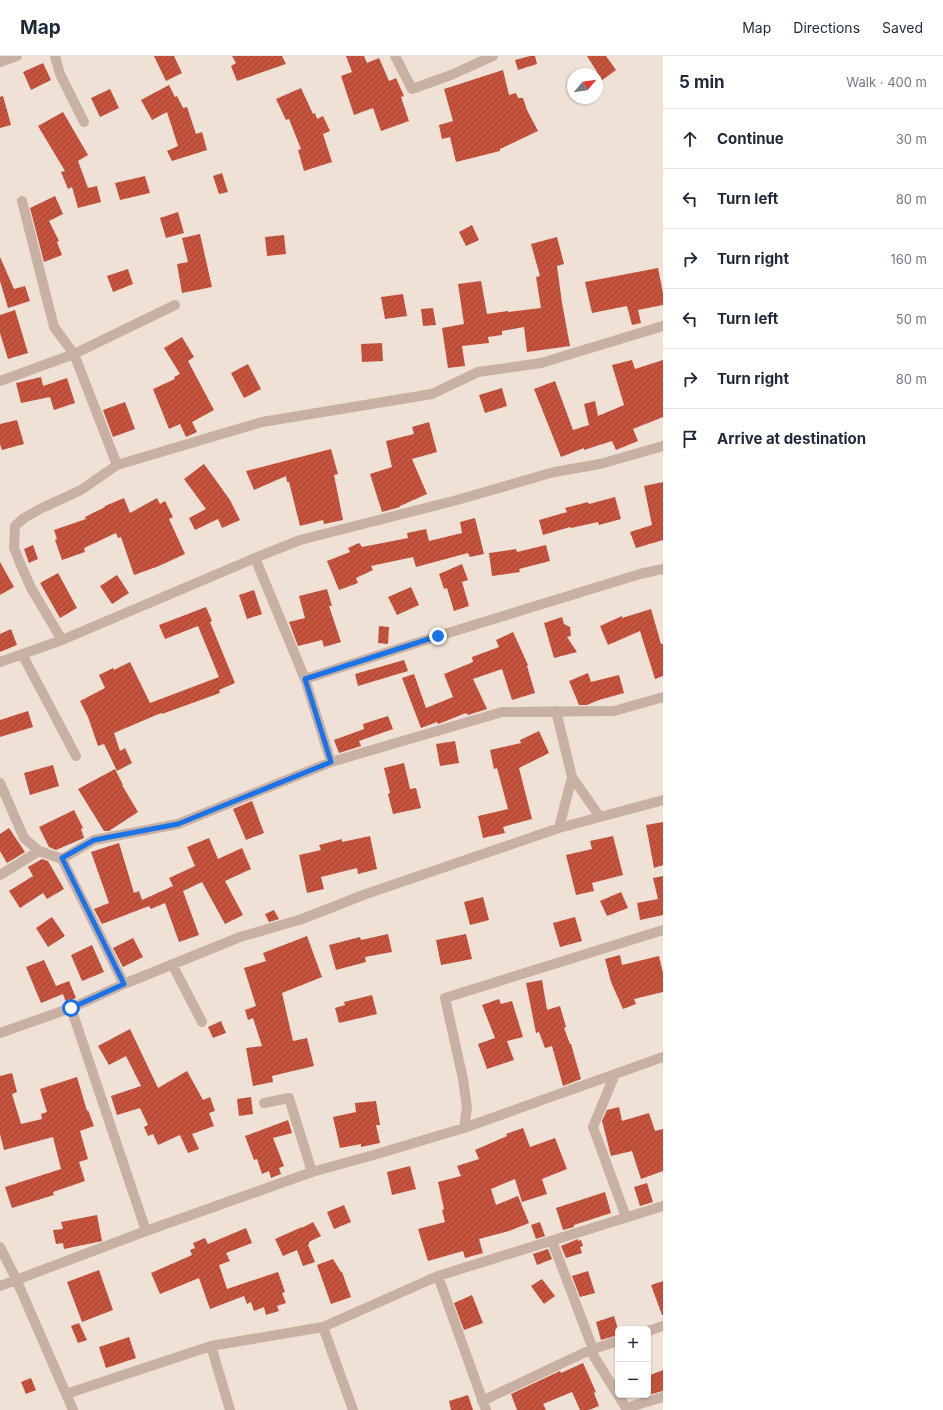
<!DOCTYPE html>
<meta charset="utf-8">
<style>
:root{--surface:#fff;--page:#f2f2f3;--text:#1f2937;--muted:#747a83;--line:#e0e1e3}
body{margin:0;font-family:Inter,sans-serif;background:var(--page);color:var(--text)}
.controls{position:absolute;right:12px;bottom:12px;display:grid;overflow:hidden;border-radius:6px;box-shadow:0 1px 3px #0004}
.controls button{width:36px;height:36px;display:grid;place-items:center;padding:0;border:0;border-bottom:1px solid var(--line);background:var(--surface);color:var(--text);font:20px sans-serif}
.compass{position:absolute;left:567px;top:12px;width:36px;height:36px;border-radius:50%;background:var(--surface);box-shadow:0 1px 3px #0004;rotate:61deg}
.stop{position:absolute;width:12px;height:12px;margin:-9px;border:3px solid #1a73e8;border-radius:50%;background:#fff}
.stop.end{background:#1a73e8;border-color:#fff;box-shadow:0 1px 4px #0008}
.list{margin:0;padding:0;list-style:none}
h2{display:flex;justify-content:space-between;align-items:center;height:52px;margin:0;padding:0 16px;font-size:17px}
h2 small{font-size:13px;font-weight:400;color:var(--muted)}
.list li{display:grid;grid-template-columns:26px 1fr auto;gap:12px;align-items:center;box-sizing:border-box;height:60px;padding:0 16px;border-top:1px solid var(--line)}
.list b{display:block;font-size:15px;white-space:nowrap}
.list em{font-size:13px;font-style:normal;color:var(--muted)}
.icon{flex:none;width:22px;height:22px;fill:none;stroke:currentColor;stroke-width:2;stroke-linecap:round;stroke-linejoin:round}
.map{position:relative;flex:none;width:663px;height:1354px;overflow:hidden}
header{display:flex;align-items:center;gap:24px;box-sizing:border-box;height:56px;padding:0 20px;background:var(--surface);border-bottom:1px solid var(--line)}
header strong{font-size:19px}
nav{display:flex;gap:22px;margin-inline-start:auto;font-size:14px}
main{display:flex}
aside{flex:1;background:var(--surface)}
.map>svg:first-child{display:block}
.building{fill:url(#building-hatch)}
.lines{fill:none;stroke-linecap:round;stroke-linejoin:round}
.minor{stroke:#c8b0a2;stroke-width:10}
.route{stroke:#1a73e8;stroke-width:5}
</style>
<header>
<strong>Map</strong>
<nav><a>Map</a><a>Directions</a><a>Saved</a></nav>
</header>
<main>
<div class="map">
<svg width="663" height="1354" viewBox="0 0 663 1354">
<defs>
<pattern id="building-hatch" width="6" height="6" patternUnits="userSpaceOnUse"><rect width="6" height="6" fill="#c6533e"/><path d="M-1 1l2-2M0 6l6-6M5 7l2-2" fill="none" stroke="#a14534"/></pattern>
</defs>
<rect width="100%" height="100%" fill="#f0e1d6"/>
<path class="building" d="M154,0H174L182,17L166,25Z
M232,0H282L286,8L237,25L231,10L236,7Z
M346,0H364L367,7L379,2L389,25L396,22L404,40L401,41L409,65L381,75L373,52L354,59L341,20L352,16Z
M530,0H535L537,8L518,14L515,4Z
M587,0H606L616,14L597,28V16Z
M43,7L51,24L31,34L23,16Z
M503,14L509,39L516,37L518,42H523L527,54L538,75L500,93V95L456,106L450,81L442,83L439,69L453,65L444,33Z
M169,29L175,41L177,40L183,52L187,51L196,78L202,76L207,94L172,105L167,95L178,90L167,56L152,64L141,44Z
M301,32L313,58L315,57L317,63L323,60L330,75L323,78L332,106L304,115L298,94L301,93L289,63L286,64L276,43Z
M110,33L119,52L100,61L91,42Z
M3,40L11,69L0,72V41Z
M63,56L88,99L78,105L88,132L97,130L101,146L78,152L72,131L68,133L61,116L65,115L38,70Z
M222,117L228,136L219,138L213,120Z
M145,120L150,137L120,144L115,127Z
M55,140L63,158L49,165L59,185L57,186L62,199L44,206L30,152Z
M178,156L184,177L166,182L160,162Z
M472,169L479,184L466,190L459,176Z
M200,178L212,231L182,237L177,208L188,206L182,182Z
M284,179L286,198L267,200L265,181Z
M557,181L564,208L557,210L562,247L570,290L527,296L524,271L502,275V279L488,281L489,287L462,290L465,310L448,312L442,272L464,268L458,228L481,225L487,258L508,255V256L541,252L536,221L540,220L531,188Z
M0,201L14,233L25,230L30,245L8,252L0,225Z
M658,212L663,237V249L638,254L641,267L632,269L627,250L592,257L585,226Z
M128,213L133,228L113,236L107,220Z
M403,238L407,260L385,263L381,241Z
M433,252L436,269L423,270L421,253Z
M15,254L28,297L8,303L0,277V259Z
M182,281L194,301L188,305L214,354L192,366L197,376L186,381L180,368L169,373L153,333L175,323L174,321L180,318L164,292Z
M382,287L383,305L362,306L361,288Z
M632,304L635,313L663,304V361L633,373L638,385L616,394L612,385L584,394V392L561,401L534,333L555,325L573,374L589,369L584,348L595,345L598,360L624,349L612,309Z
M248,308L261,333L244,342L231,317Z
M41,321L43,330L67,322L75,347L54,354L50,341L21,347L16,327Z
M502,332L507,350L485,357L479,339Z
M125,346L135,373L113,381L103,354Z
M17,364L24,388L2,394L0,388V368Z
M429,366L437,396L412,403L427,438L400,450V451L382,456L370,418L392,411L386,385L414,378L412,371Z
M331,393L338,418L334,419L343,464L324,468L323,464L300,470L289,426H287L286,420L254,434L246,415Z
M204,408L230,444L240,464L222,472L218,463L195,474L189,462L206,453L184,423Z
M663,426V484L636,492L630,476L652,469L644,430Z
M615,441L621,463L599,469L598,466L571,472L570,471L543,479L539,464L567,456L565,452L588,446L589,448Z
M124,442L130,457L157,442L160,448L165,445L173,461L169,463L185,498L159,510L134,519L121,481L118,482L116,477L84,492L85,496L62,504L55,484L57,483L54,474L86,463L85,461L105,451V450Z
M475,462L484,498L470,501L468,497L416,511L413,501L371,510L373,514L356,522L358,527L339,534L327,505L350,496L348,492L359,487L362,491L408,482L407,477L426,473L429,485L462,477L460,466Z
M33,489L38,503L29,507L24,493Z
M546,489L550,505L519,513L520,516L492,520L489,497L516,493L517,496Z
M0,506L14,531L0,539Z
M462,508L468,524L462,526L469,550L454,555L447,532L444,533L439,518Z
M58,517L77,552L60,562L40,527Z
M117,519L129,537L112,548L100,530Z
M411,531L419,549L397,559L388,541Z
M327,533L332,550H329L341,586L324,591L322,584L298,590L289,566L305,562L299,540Z
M254,534L262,558L247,563L239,539Z
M206,551L212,565L210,566L235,627L219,634L220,637L162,658L161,657L114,677L120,695L125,692L132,707L117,715L104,688L98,690L88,661L80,645L105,632L99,619L113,612L114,614L130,606L150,647L219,621L198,570L165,583L159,569Z
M651,553L661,588H663V620L655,623L640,575L608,589L600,570L622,560V562Z
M562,561L564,568L570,571L571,580L567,581L577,596L554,602L544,567Z
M379,570L389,571L388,588L378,587Z
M11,573L17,589L0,596V578Z
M513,576L528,609L527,610L535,637L512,644L502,613L473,623L487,653L468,659L466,657L441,667L438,668L437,666L421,672L402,622L414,618L426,652L453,641L444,618L473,606L472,601L499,591L496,584Z
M404,604L408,615L358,630L355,618Z
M588,617L591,626L619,619L624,637L599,644L587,649H579L569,625Z
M28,655L33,671L0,681V664Z
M388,660L393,673L359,685L361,690L339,697L334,684L364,673L363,668Z
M539,675L549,697L519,712L532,763L503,771L505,777L483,782L478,760L508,753L497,712L494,713L490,694L521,687L520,684Z
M455,685L459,707L440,710L436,688Z
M404,707L410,733L416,732L421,752L393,758L388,738L390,737L384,712Z
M53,709L59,730L30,739L24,717Z
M115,713L123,729H122L138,756L109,775H104L78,733Z
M252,745L264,777L246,784L233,753Z
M74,754L83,772L81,773L84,782L56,794L49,791L39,771Z
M663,766V809L654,812L646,769Z
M9,772L25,796L7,807L0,795V778Z
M370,780L377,813L358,818L357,812L321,821L324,833L307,837L299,799L321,794L319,789L342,783V786Z
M613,780L623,819L592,827L594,835L576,839L566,799L592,793L590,785Z
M209,782L218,803L242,792L251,813L225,825L243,859L225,868L202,826L183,835L199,879L179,886L165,847L151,853L149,850L102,868L94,853L109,847L91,796L119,787L134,837L139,835L142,844L173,830L169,822L195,810L187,791Z
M42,803L48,805L64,833L47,843L43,837L20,852L9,835L33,820L28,811Z
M663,820V859L640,864L637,847L658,843L653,822Z
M621,836L628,852L607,860L600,845Z
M483,841L489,864L470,869L464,846Z
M274,854L279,863L269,866L265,858Z
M52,861L65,880L48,891L36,872Z
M575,861L582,885L560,891L553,867Z
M388,878L392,896L365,901L366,906L336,914L329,889L360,881L361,884Z
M466,878L472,903L441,909L436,884Z
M307,880L322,921L282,937L293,985L307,982L314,1010L272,1020L273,1026L253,1030L246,992L262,990L253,962L248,964L245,954L256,950L244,912L266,905L263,897Z
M133,882L143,901L123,911L113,892Z
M92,889L104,916L82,925L71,899Z
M620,899L622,909L659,900L663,917V936L634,943L636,948L623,953L611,926L605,903Z
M44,904L56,930L69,925L76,942L66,946L63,938L41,947L26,911Z
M542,924L547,954L560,950L566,971L564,972L570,988H571L581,1023L563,1030L552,990L545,992L539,976L536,977L526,927Z
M372,939L377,958L339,967L335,952L345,949L344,946Z
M499,943L501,948L512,945L523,981L507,985L514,1004L487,1013L478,988L495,982L482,949Z
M221,965L226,977L213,982L208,971Z
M130,973L158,1032L187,1015L203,1044L210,1041L215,1055L209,1057L214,1070L192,1078L199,1093L188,1097L180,1079L158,1089L153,1078L148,1080L144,1071L148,1069L140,1052L117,1059L111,1040L141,1030L126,1000L109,1009L98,990Z
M12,1017L17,1036L12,1038L21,1068L42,1063L41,1058L47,1056L40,1033L77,1021L87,1055L88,1054L94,1070L80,1075L88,1103L79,1106L85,1125L53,1136L54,1139L12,1152L5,1131L61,1113L53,1081L4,1094L0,1078V1020Z
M251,1041L253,1058L239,1060L237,1043Z
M376,1045L380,1069H376L380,1087L361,1091V1088L340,1092L333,1061L356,1056L355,1047Z
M619,1051L622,1065L649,1057L655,1075L663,1073V1115L641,1123L632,1095L611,1100L602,1065L607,1054Z
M288,1064L292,1077L273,1082L284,1110L279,1112L281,1118L271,1122L269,1115L262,1118L257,1103L254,1104L245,1080Z
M523,1072L530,1091L555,1082L567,1113L542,1123L547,1138L522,1146L515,1123L491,1133L496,1149L518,1140L529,1167L509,1175L479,1183L483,1197L465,1202L463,1195L428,1205L418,1173L445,1166L442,1154L444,1153L438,1126L461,1120L457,1110L479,1103L475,1094L507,1080L506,1078Z
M410,1110L416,1133L392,1139L387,1116Z
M647,1127L653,1146L640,1150L634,1131Z
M605,1136L611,1157L574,1169V1171L563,1174L556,1152Z
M344,1149L351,1166L334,1173L327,1156Z
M97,1159L102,1185L64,1193L63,1187L56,1188L53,1174L63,1173L61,1166Z
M313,1166L321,1180L309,1186V1188L308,1189L315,1206L303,1210L297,1194L283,1200L275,1183L302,1171V1172Z
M540,1166L545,1180L536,1183L531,1169Z
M246,1172L252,1187L226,1197L230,1205L219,1209L227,1233L278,1216L285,1236L282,1237L286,1247L277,1250L279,1255L266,1259L264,1251L254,1255L251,1246L247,1248L244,1240L210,1253L199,1222L160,1238L151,1217L192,1199L190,1194L195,1192L193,1187L205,1182L208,1188Z
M578,1183V1185L581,1184L583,1190L580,1191L582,1197L566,1202L561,1190Z
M548,1193L552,1203L537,1209L533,1198Z
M333,1203L341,1216H342L351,1241L331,1248L317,1209Z
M99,1214L113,1254L82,1266L67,1226Z
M588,1215L595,1237L580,1241L572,1220Z
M542,1223L555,1240L544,1248L531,1230Z
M663,1225V1259H662L651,1229Z
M472,1239L483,1267L464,1274L454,1247Z
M614,1260L618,1273V1279L601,1284L596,1266Z
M79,1267L87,1284L78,1287L71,1270Z
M129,1281L136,1302L106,1312L99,1291Z
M583,1307L596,1336L594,1337L599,1350L589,1354H580L572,1336L543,1348L546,1354H517L511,1338L560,1315L561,1317Z
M663,1314V1335L648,1339V1320Z
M31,1322L36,1334L26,1338L21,1326Z
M468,1339L473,1354H451L449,1345Z"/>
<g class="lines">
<path class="minor" d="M55,0L60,18L84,66
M395,0L412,33L451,19L493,0
M0,6L17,0
M22,145L54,271L74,298L117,409
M0,325L74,298L175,249
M255,502L305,623L438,580L640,518L663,513
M62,584L31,532L20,507L14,492L15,470L24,462L42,452L81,434L117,409L262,366L432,338L478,316L541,307L663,270
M22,598L76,700
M0,606L62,584L255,502L300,484L457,444L554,416L600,408L663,390
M305,623L331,706
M556,655L572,721L559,772
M572,721L600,761
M0,727L24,782L39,795L62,803L94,784L178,768L331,706L502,656L614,655L663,641
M62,803L124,928
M0,819L39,795
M172,908L202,966
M71,952L146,1175
M0,977L71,952L124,928L240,881L302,863L366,838L559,772L663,744
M615,1018L593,1071L626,1161
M264,1047L289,1042L312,1116
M464,1072L467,1052L463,1023L445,942L663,874
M552,1185L593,1293
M0,1191L16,1223L73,1354
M438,1220L486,1354
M0,1230L146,1175L312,1116L377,1098L464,1072L663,1001
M323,1271L353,1354
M648,1275L663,1270
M211,1290L230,1354
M590,1294L626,1352L663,1341
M66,1338L211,1290L323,1271L438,1220L663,1150
M482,1345L590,1294L618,1285"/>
</g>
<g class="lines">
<path class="route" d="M71,952L124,928L62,802L94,784L178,768L331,706L305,623L438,580"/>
</g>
</svg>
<div class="controls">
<button>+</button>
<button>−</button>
</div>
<svg class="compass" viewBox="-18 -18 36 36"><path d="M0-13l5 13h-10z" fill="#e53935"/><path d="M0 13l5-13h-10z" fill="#747a83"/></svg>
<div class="stop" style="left:71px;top:952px"></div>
<div class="stop end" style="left:438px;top:580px"></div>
</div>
<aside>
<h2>5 min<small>Walk · 400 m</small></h2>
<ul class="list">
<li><svg class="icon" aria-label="ahead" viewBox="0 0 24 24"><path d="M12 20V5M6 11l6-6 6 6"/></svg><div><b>Continue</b></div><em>30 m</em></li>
<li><svg class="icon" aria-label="left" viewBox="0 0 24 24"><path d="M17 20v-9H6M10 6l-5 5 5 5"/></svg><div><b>Turn left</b></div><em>80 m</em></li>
<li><svg class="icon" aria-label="right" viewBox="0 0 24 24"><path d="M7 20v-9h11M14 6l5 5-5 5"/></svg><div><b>Turn right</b></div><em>160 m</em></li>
<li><svg class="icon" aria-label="left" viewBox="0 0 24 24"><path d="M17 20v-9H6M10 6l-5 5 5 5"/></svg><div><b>Turn left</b></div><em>50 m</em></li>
<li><svg class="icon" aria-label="right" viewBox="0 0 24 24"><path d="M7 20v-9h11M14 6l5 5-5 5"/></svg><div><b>Turn right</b></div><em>80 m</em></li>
<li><svg class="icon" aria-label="arrive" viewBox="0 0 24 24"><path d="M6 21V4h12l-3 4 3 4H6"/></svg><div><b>Arrive at destination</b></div></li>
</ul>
</aside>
</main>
